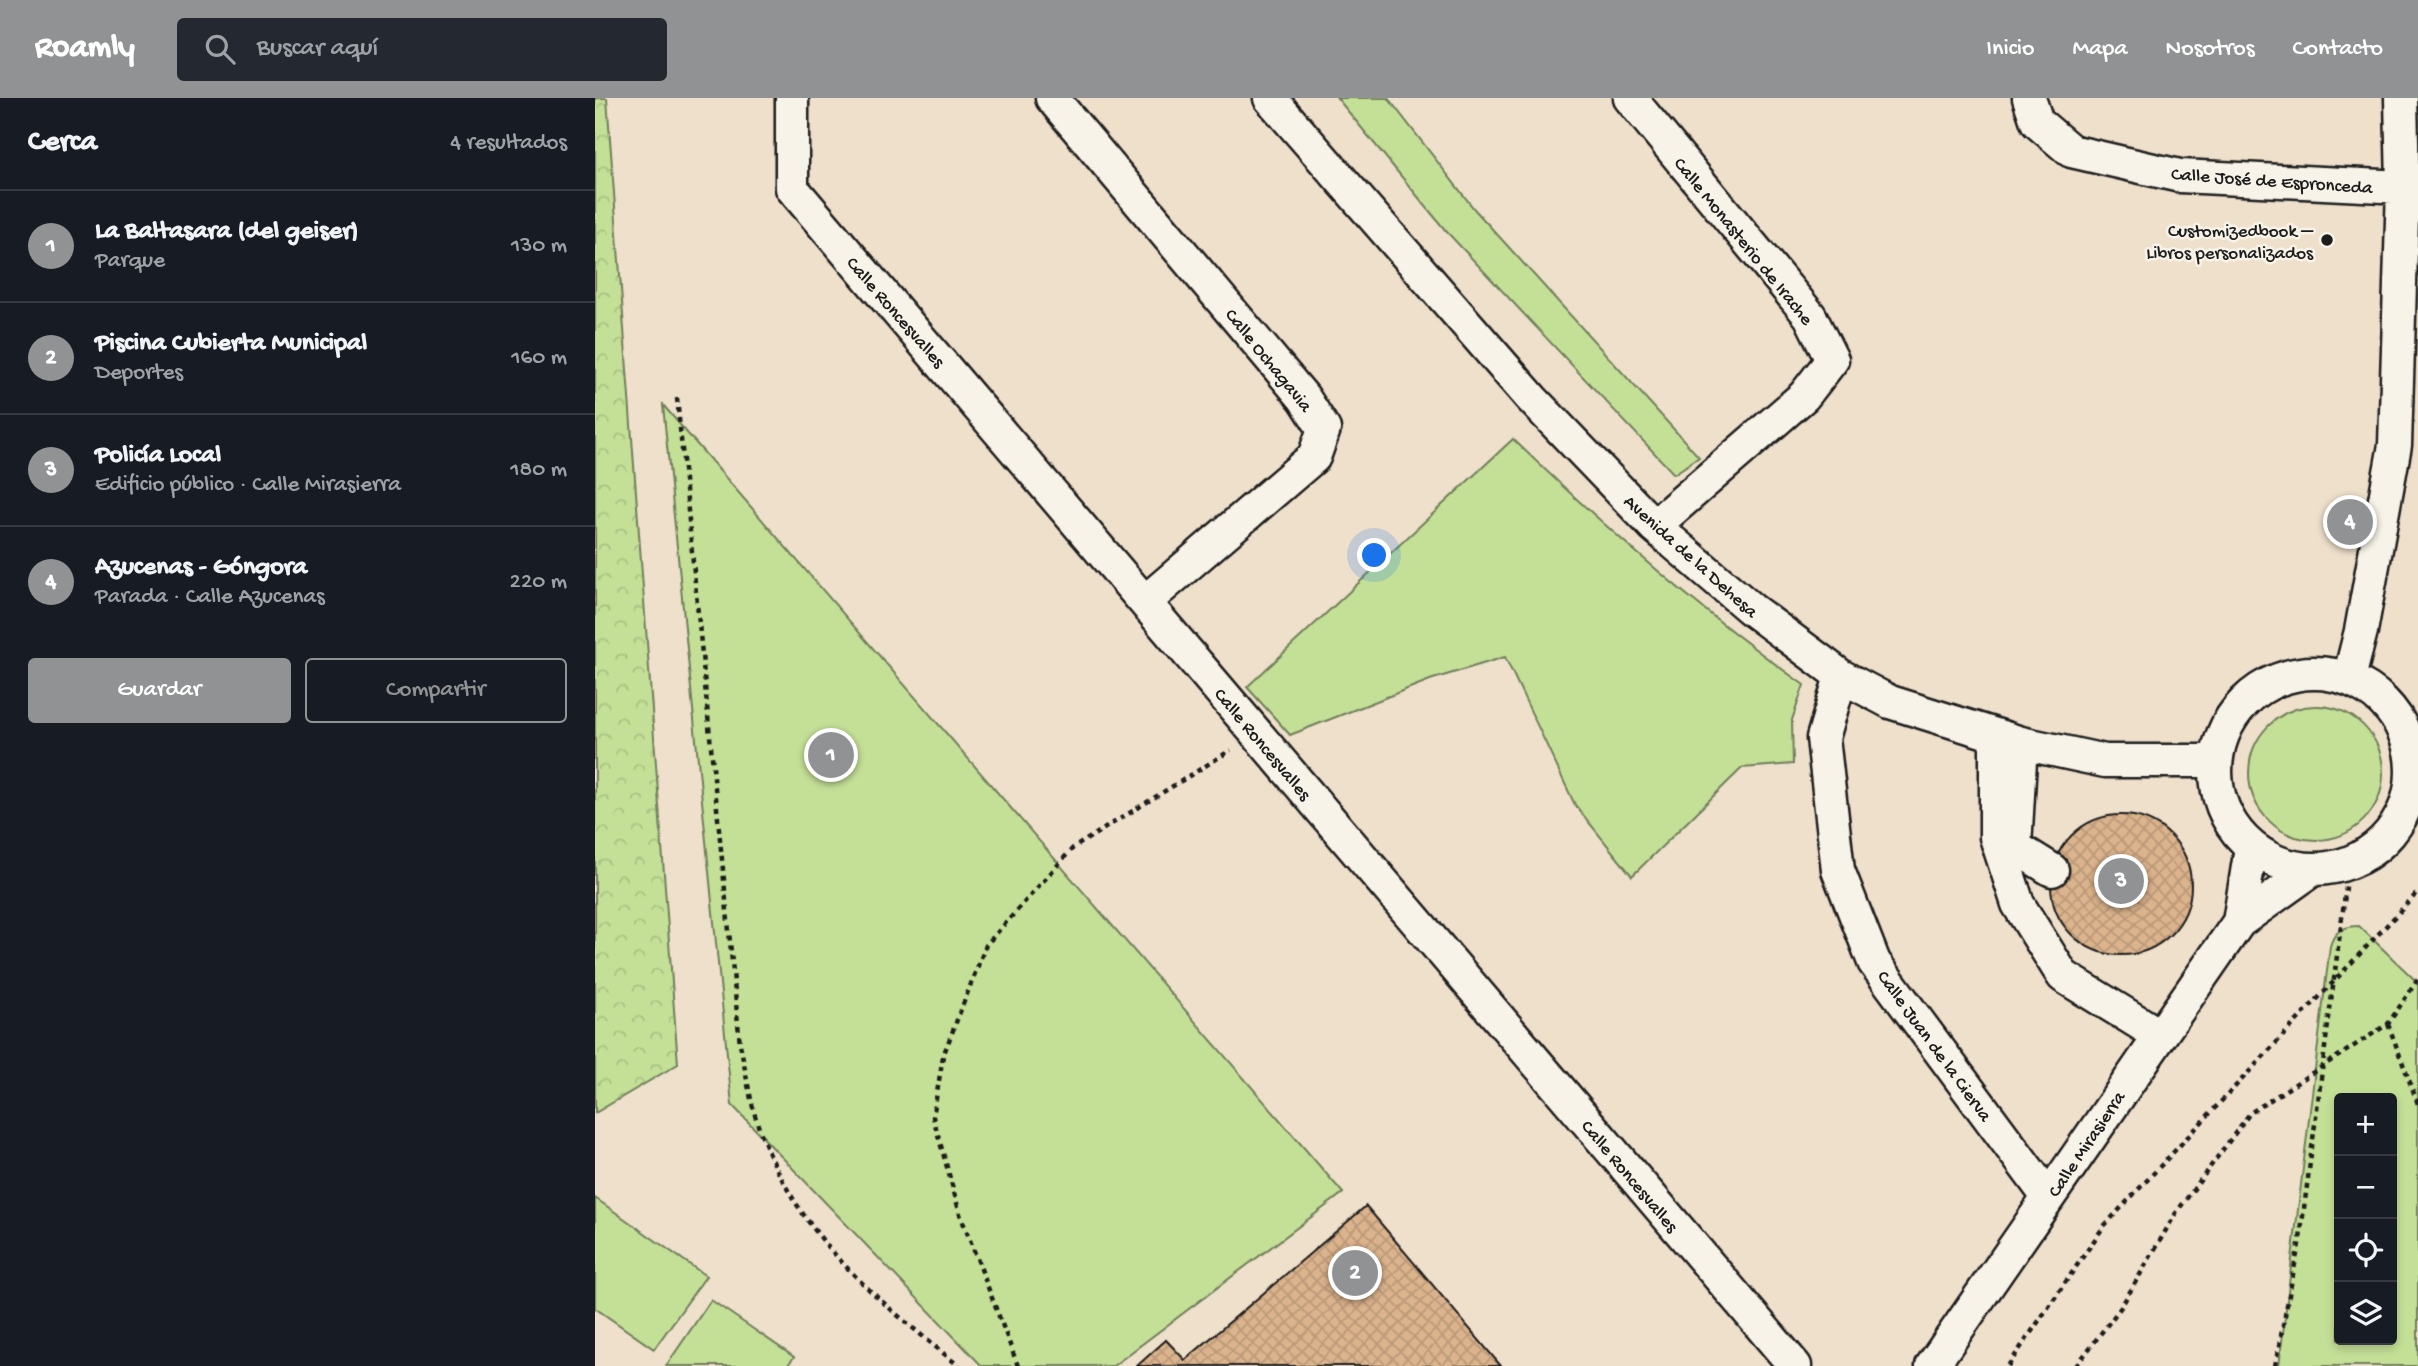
<!DOCTYPE html>
<html lang="es">
<meta charset="utf-8">
<style>
:root{--surface:#171b24;--page:#242831;--text:#f1f3f6;--muted:#9ea1a6;--line:#363941;--accent:#919294}
body{margin:0;font-family:"Gochi Hand",sans-serif;background:var(--page);color:var(--text)}
.controls{position:absolute;right:21px;bottom:21px;display:grid;overflow:hidden;border-radius:7px;box-shadow:0 4px 10px #0003}
.controls button{width:63px;height:63px;display:grid;place-items:center;padding:0;border:0;border-bottom:2px solid var(--line);background:var(--surface);color:var(--text);font:35px sans-serif}
.you{position:absolute;left:780px;top:458px;width:24px;height:24px;margin:-18px;border:5px solid #fff;border-radius:50%;background:#1a73e8;box-shadow:0 0 0 10px #1a73e833}
.badge{display:grid;place-items:center;width:46px;height:46px;border-radius:50%;background:var(--accent);color:#fff;font-size:23px;font-weight:700}
.pin{position:absolute;translate:-50% -50%;border:4px solid #fff;box-shadow:0 2px 7px #0006}
.list{margin:0;padding:0;list-style:none}
h2{display:flex;justify-content:space-between;align-items:center;height:91px;margin:0;padding:0 28px;font-size:30px}
h2 small{font-size:23px;font-weight:400;color:var(--muted)}
.list li{display:grid;grid-template-columns:46px 1fr auto;gap:21px;align-items:center;box-sizing:border-box;height:112px;padding:0 28px;border-top:2px solid var(--line)}
.list b{display:block;font-size:26px;white-space:nowrap}
.list p{margin:0;font-size:23px;white-space:nowrap;color:var(--muted)}
.list em{font-size:23px;font-style:normal;color:var(--muted)}
.actions{display:flex;gap:14px;padding:21px 28px}
.actions a{flex:1;padding:16px 0;border:2px solid var(--accent);border-radius:7px;text-align:center;font-size:24px;color:var(--accent)}
.actions .main{background:var(--accent);color:#fff}
.icon{flex:none;width:38px;height:38px;fill:none;stroke:currentColor;stroke-width:2;stroke-linecap:round;stroke-linejoin:round}
.map{position:relative;flex:none;width:1823px;height:1268px;overflow:hidden}
header{display:flex;align-items:center;gap:42px;box-sizing:border-box;height:98px;padding:0 35px;background:var(--accent);color:#fff}
header strong{font-size:33px}
nav{display:flex;gap:38px;margin-inline-start:auto;font-size:24px}
.search{width:490px;height:63px;background:var(--page);display:flex;align-items:center;gap:18px;box-sizing:border-box;padding:0 24px;border-radius:7px;color:var(--muted);font-size:26px}
main{display:flex}
aside{flex:1;background:var(--surface)}
.map>svg:first-child{display:block}
.green{fill:#c4e097;stroke:#707e5a;stroke-width:2;fill-rule:evenodd}
.forest{fill:url(#forest-crowns);stroke:#707e5a;stroke-width:2}
.building{fill:url(#building-cross-hatch);stroke:#1c1c1c;stroke-width:2}
.lines{fill:none;stroke-linecap:round;stroke-linejoin:round}
.minor-casing{stroke:#1c1c1c;stroke-width:37}
.path{stroke:#1c1c1c;stroke-width:4.5;stroke-dasharray:5 5;stroke-linecap:butt}
.minor{stroke:#f7f3e8;stroke-width:32}
.poi-dot{fill:#1c1c1c;stroke:#f7f3e8;stroke-width:2.5}
.labels{text-anchor:middle;stroke-width:5;stroke-linejoin:round;paint-order:stroke}
.street-label{font-size:19px;fill:#1c1c1c;stroke:#f7f3e8}
.poi-label{font-size:19px;fill:#1c1c1c;stroke:#f7f3e8;text-anchor:end}
</style>
<header>
<strong>Roamly</strong>
<div class="search"><svg class="icon" aria-label="search" viewBox="0 0 24 24"><circle cx="10" cy="10" r="6"/><path d="M15 15l6 6"/></svg>Buscar aquí</div>
<nav><a>Inicio</a><a>Mapa</a><a>Nosotros</a><a>Contacto</a></nav>
</header>
<main>
<aside>
<h2>Cerca<small>4 resultados</small></h2>
<ul class="list">
<li><span class="badge">1</span><div><b>La Baltasara (del geiser)</b><p>Parque</p></div><em>130 m</em></li>
<li><span class="badge">2</span><div><b>Piscina Cubierta Municipal</b><p>Deportes</p></div><em>160 m</em></li>
<li><span class="badge">3</span><div><b>Policía Local</b><p>Edificio público · Calle Mirasierra</p></div><em>180 m</em></li>
<li><span class="badge">4</span><div><b>Azucenas - Góngora</b><p>Parada · Calle Azucenas</p></div><em>220 m</em></li>
</ul>
<div class="actions"><a class="main">Guardar</a><a>Compartir</a></div>
</aside>
<div class="map">
<svg width="1823" height="1268" viewBox="0 0 1823 1268">
<defs>
<pattern id="forest-crowns" width="20" height="18" patternUnits="userSpaceOnUse" patternTransform="scale(1.75)"><rect width="20" height="18" fill="#c4e097"/><path d="M2 6a3 3 0 1 1 6 0M12 15a3 3 0 1 1 6 0" fill="none" stroke="#a8c082"/></pattern>
<pattern id="building-cross-hatch" width="8" height="8" patternUnits="userSpaceOnUse" patternTransform="scale(1.75)"><rect width="8" height="8" fill="#dbb38c"/><path d="M0 0l8 8M0 8l8-8" fill="none" stroke="#bb9978"/></pattern>
</defs>
<rect width="100%" height="100%" fill="#efe0cc"/>
<filter id="ink" filterUnits="userSpaceOnUse"><feTurbulence type="fractalNoise" baseFrequency=".0143" numOctaves="2"/><feDisplacementMap in="SourceGraphic" scale="14" xChannelSelector="R" yChannelSelector="G"/><feConvolveMatrix kernelMatrix="1 2 1 2 8 2 1 2 1" color-interpolation-filters="sRGB"/></filter>
<g filter="url(#ink)">
<path class="green" d="M742,0H793L880,112L1104,359L1079,376L851,133Z
M68,307L748,1095L518,1268H387L137,1007Z
M918,341C1010,430 1105,513 1209,587L1197,622L1198,666L1147,670L1037,778L980,707L910,559L835,582L695,637L652,589Z
M1654 675a67 67 0 1 1 134 0a67 67 0 1 1-134 0Z
M1764,828L1823,885V1268H1684L1735,848C1739,833 1749,828 1764,828ZM1744,1000H1797V1242H1744Z
M0,1100L111,1178L59,1251L0,1210Z
M116,1202L199,1259L192,1268H71Z"/>
<path class="forest" d="M0,0H12L83,966L0,1015Z"/>
<path class="building" d="M1456 787a70 70 0 1 1 140 0a70 70 0 1 1-140 0Z
M771,1108L906,1268H542L571,1242L590,1262Z"/>
<g class="lines">
<g class="minor-casing">
<path id="minor" d="M197,0V90L1200,1268
M457,0L709,300L729,331L719,359L551,503
M675,0L937,301L1059,428L1156,511L1246,578L1295,604L1426,645L1510,663H1620
M1035,0L1215,218L1237,262L1209,298L1059,428
M1434,0L1442,24L1476,53L1585,78L1808,89L1823,93
M1621 673a98 98 0 1 1 196 0a98 98 0 1 1-196 0Z
M1246,578L1228,640L1243,772L1279,864L1453,1099
M1754,580L1766,533L1800,347L1808,89L1806,0
M1401,638V739L1423,806L1468,878L1564,937
M1426,645L1420,749L1457,772
M1644,824L1656,750
M1337,1268L1644,824L1717,772"/>
</g>
<path class="path" d="M82,300L145,946C151,974 155,1004 164,1030C205,1141 276,1196 364,1268
M1793,926L1823,1006
M423,1268L365,1116L338,1019L348,958L391,847L478,750L636,652
M1413,1268L1509,1128L1823,794
M1481,1268L1526,1209L1581,1115L1655,1015L1793,926L1823,881
M1680,1268L1705,1141L1754,766"/>
<use href="#minor" class="minor"/>
</g>
</g>
<circle class="poi-dot" cx="1732" cy="142" r="7"/>
<g class="labels">
<g class="street-label">
<text transform="translate(1677 81) rotate(4)" y="7">Calle José de Espronceda</text>
<text transform="translate(1150 142) rotate(51)" y="7">Calle Monasterio de Irache</text>
<text transform="translate(302 213) rotate(49)" y="7">Calle Roncesvalles</text>
<text transform="translate(675 261) rotate(51)" y="7">Calle Ochagavia</text>
<text transform="translate(1097 457) rotate(42)" y="7">Avenida de la Dehesa</text>
<text transform="translate(669 645) rotate(50)" y="7">Calle Roncesvalles</text>
<text transform="translate(1341 947) rotate(54)" y="7">Calle Juan de la Cierva</text>
<text transform="translate(1490 1045) rotate(-56)" y="7">Calle Mirasierra</text>
<text transform="translate(1036 1077) rotate(50)" y="7">Calle Roncesvalles</text>
</g>
<g class="poi-label">
<text x="1718" y="138">Customizedbook –<tspan x="1718" dy="22">Libros personalizados</tspan></text>
</g>
</g>
</svg>
<div class="controls">
<button>+</button>
<button>−</button>
<button><svg class="icon" aria-label="locate" viewBox="0 0 24 24"><circle cx="12" cy="12" r="6"/><path d="M12 2v4M12 18v4M2 12h4M18 12h4"/></svg></button>
<button><svg class="icon" aria-label="layers" viewBox="0 0 24 24"><path d="M12 4l9 5-9 5-9-5zM3 14l9 5 9-5"/></svg></button>
</div>
<div class="you"></div>
<div class="pin badge" style="left:236px;top:657px">1</div>
<div class="pin badge" style="left:760px;top:1175px">2</div>
<div class="pin badge" style="left:1526px;top:783px">3</div>
<div class="pin badge" style="left:1755px;top:424px">4</div>
</div>
</main>
